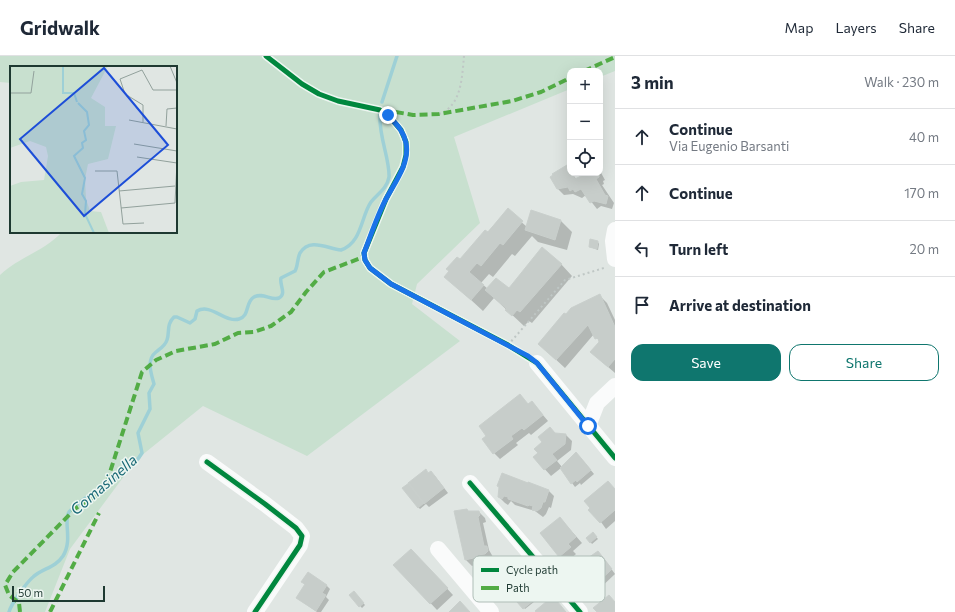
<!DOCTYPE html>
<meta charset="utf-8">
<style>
:root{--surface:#fff;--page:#f2f2f3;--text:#1f2937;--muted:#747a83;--line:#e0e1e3;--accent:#0f766e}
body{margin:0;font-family:Commissioner,sans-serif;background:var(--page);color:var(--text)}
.controls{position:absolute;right:12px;top:12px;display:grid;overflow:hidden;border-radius:8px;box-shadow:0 4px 16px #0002}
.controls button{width:36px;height:36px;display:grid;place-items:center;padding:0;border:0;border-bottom:1px solid var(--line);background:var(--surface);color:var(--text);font:20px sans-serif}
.scale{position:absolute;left:12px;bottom:10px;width:93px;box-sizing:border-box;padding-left:4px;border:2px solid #1e3931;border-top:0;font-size:11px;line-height:14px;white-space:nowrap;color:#1e3931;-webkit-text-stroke:3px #edf6f1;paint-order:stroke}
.stop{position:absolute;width:12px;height:12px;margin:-9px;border:3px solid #1a73e8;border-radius:50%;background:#fff}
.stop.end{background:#1a73e8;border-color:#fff;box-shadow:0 1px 4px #0008}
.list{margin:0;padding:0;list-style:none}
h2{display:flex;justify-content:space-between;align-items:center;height:52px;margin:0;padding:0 16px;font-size:17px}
h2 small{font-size:13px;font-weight:400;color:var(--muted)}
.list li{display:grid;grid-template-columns:26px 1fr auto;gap:12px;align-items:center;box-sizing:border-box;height:56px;padding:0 16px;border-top:1px solid var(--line)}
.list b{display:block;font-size:15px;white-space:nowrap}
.list p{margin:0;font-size:13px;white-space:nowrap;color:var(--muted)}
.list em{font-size:13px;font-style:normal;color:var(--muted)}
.actions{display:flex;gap:8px;padding:12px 16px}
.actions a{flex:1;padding:9px 0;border:1px solid var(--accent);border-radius:12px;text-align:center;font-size:14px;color:var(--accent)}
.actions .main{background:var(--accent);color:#fff}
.icon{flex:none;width:22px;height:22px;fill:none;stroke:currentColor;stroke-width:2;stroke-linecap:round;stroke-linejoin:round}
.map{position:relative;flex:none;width:615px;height:556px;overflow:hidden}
header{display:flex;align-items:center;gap:24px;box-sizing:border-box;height:56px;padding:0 20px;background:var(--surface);border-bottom:1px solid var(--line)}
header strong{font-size:19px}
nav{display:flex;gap:22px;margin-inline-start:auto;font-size:14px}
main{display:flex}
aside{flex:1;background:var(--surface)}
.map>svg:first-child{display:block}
.green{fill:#c8e0cf}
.shadow{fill:#0003}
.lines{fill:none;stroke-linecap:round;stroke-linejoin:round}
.stream{stroke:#9ed0d6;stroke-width:3.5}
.building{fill:#c7cdca;stroke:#c9cfcc}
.path{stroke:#bfc7c5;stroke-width:2;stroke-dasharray:2 3;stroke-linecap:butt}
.minor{stroke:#fafbfb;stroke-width:16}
.quiet{stroke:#52ac45;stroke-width:4;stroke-dasharray:8 4;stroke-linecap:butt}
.cycleway-casing{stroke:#edf6f1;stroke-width:8}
.cycleway{stroke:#00873e;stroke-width:5}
.route{stroke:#1a73e8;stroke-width:5}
.labels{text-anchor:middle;stroke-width:3;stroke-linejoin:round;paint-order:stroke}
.water-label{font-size:15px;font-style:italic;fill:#186875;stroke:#edf6f1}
.inset-river{fill:none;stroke:#9ed0d6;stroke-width:2}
.inset-road{fill:none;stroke:#92a19c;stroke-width:1}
.view{fill:#1d4ed8;fill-opacity:0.15;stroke:#1d4ed8;stroke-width:2}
.inset-edge{fill:none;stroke:#1e3931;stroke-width:2}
.key{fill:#edf6f1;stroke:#afbdb7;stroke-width:1}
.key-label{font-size:11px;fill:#1e3931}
</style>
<header>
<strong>Gridwalk</strong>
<nav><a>Map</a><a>Layers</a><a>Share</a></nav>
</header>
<main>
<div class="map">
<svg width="615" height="556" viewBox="0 0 615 556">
<rect width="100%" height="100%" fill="#e0e6e3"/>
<path class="green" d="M0,0H615V15L600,21V15H570V33L454,81L480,167L417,228L412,248L460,285L307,400L203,350L136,404L70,493L45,556H0V219C19,201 43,196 62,176H176V11H11V27L0,26Z"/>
<path class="shadow" d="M600,107L603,112L600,114Z
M567,111L577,124L582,121L580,117H600V115L605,124L603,125L604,128L602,129L614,147L612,153L601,150L597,153L586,139L582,142L573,138L564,139L558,133Z
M508,154L527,171L561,165L572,176L567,194L538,186L532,180L515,200L512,198L493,221L489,218L481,227L488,233L509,234L561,208L572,220L532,267L529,265L524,270L494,242L483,255L446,221Z
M598,186L599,188L598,194L590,191Z
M599,239L607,247L615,264V317L600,304V286L594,278L565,312L539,288Z
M532,346L548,365L531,379L529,377L516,387L518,389L500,403L494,397Z
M555,378L566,379L572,385L571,394L557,405L562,411L580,401L594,418L581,429L580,427L575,431L561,412L551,420L534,401Z
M429,418L435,420L448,437L429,451L426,448L420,453L418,451Z
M500,431L548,434L554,440L551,452L549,451L546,458L543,461L535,455L515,449L511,445L508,449L505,447L499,441Z
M615,434V465L606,473L591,452Z
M467,454L469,456H479L485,462L486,466L483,467L489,494L493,501L472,510L466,504Z
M560,462L582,487L573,495L576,498L566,507L541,478Z
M593,477L598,483L592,488L588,482Z
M417,500L453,539L437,554L395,509Z
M602,500L615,518L596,536L595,534L593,536L574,513Z
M302,526L326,529L330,533L326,541L329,544L321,556H317L297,542L306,529Z
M533,534L539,542L525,553L519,546Z
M354,537L365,549L362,552L351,540Z"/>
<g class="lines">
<path class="stream" d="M382,46L397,0
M9,556C11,548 27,526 33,521C43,512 55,512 63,500C73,484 63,465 69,456C90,433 126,424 142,397L138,377L150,353L149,337L154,328C151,317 146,304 156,296C161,292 165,290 167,284C170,275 166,269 174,261H177L190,267L195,263L197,255C211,247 225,267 239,263C250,260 245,246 254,241C263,236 271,245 279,242C287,238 279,228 281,222L295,215C298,210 297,203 300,197C310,181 328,193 341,194C362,187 361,160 371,146C377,138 387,133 389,121C390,103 378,79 380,57"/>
</g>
<path class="building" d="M567,109L575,123L581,120L579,117H599V121L596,123L605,139L608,140L606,148L594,145L590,147L581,133L575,136L573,133L570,135L568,131L557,133L550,121L553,119L552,118Z
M508,152L523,165L503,189L500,187L481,210L477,207L469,216L484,229L471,244L444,221L449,215L446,213L457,201L460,203L485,174L488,176Z
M531,154L561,164L555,184L525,174Z
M590,183L598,185L597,193L589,191Z
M542,191L562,208L520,256L517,254L512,260L505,254L507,253L485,234L496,222L509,232Z
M600,238L615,271V303L608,311L590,296L599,286L598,282L595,283L588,269L556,304L538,288L564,257L566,258L571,252Z
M520,338L528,348L532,345L543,359L524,374L522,372L511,380L513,383L493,398L482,383L486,380L479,370Z
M550,371L555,377L566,378L565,388L552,398L557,404L544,414L533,401L538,397L534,393L542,386L538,381Z
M576,396L591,414L577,426L576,424L571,428L560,412Z
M426,413L428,417L431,415L444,432L424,448L408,427Z
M502,417L528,427V426L549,434L545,446H543L541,452L537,455L532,454L533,450L529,449L528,450L508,443V441L504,440L502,443L498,441L499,431L497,430Z
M608,425L615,433V454L600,467L588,454L590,452L584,445Z
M409,427L424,447L418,452L402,432Z
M467,453L468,455H479L480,459L478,461L484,490H487L488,495L485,498L477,499L478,501L465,504L454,455Z
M560,461L576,481L568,488L571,491L559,501L540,477Z
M593,476L597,481L590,487L586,482Z
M411,493L448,532L430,548L393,509Z
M598,495L612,513L592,532L590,531L588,532L572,513Z
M308,516L327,529L322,537L326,539L316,555L296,542L305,528L301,526Z
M533,533L539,540L523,553L517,546Z
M354,535L364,547L359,551L349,539Z
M609,539L615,546V556H597L593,552Z
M553,540L566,556H536L535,555Z
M460,545L470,556H449Z"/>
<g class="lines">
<path class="path" d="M439,58C462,50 462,20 464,0
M508,289L565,224L604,212"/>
<path class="minor" d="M615,174L613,185L615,203
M537,307L615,402
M588,370L597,347L615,330
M207,406L265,448L296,472L302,480L300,489L255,556
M470,427L580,556
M438,493L491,556"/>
<path class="quiet" d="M584,15L615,1
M384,54L413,59L439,58L512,45L541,36L570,22
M20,556L19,547L9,539L5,529L13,516L76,452L104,435L142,316L156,304L176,295L215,288L238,277L254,276L271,270L291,256L306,236L324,216L361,202L364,197
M50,556L99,457"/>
<g class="cycleway-casing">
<path id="cycleway" d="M266,0L302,28L319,38L338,45L380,54L388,59L401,74L406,86V99L403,111L386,143L364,197L365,204L370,212L391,228L508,289L537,307L615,402
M207,406L265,448L296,472L302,480L300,489L255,556
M470,427L580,556"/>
</g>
<use href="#cycleway" class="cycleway"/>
</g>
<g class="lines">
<path class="route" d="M388,59C395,67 404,75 406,87C410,107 395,126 386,143C377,160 371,179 364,197L365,204L370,212L391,228L528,300L537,307L588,370"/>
</g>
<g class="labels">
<g class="water-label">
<text transform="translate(104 429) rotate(-41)" y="5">Comasinella</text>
</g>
</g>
<g transform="translate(10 10)">
<rect width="167" height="167" fill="#e0e6e3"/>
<path d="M0,0H98L81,32L95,41V60H106L98,93L78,98L75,113L76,133L80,145L91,146L99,167H0V120L11,116L34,114L38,90L36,81L20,75L0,82Z" fill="#c8e0cf"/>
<path class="inset-river" d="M53,0V27H64L67,36M68,37L77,46L79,59L74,65L76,74L72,77L73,82L64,90L75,112L72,128L76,135L75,148L84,167"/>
<path class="inset-road" d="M160,0L167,17M0,27H21L24,5M119,54L167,63M133,56V39L115,28L110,13L132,4L143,24H167M156,60L157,43L167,42M124,78L167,85M127,91L167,97M85,105H107L113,158L134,157M109,125L165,120M165,137L167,96M111,142L165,137"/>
<path class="view" d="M94,2L158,79L74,150L10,73Z"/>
<rect width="167" height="167" class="inset-edge"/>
</g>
<rect x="473" y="500" width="132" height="46" rx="6" class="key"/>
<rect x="481" y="512" width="18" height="4" fill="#00873e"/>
<rect x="481" y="530" width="18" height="4" fill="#52ac45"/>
<g class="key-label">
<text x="506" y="518">Cycle path</text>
<text x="506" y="536">Path</text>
</g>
</svg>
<div class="controls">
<button>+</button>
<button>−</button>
<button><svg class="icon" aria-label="locate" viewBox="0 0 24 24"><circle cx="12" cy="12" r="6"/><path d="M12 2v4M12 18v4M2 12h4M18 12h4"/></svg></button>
</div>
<div class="scale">50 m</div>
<div class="stop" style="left:588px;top:370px"></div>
<div class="stop end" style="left:388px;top:59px"></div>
</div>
<aside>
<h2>3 min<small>Walk · 230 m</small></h2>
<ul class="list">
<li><svg class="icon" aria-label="ahead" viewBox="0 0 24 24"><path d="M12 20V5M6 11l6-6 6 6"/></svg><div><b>Continue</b><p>Via Eugenio Barsanti</p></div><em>40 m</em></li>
<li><svg class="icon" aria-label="ahead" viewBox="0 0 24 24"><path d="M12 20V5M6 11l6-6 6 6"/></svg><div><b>Continue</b></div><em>170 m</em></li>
<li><svg class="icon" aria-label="left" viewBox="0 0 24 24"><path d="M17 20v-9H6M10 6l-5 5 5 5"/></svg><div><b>Turn left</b></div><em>20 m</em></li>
<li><svg class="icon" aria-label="arrive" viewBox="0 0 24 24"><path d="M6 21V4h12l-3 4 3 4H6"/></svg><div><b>Arrive at destination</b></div></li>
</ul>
<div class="actions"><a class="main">Save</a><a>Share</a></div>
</aside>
</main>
